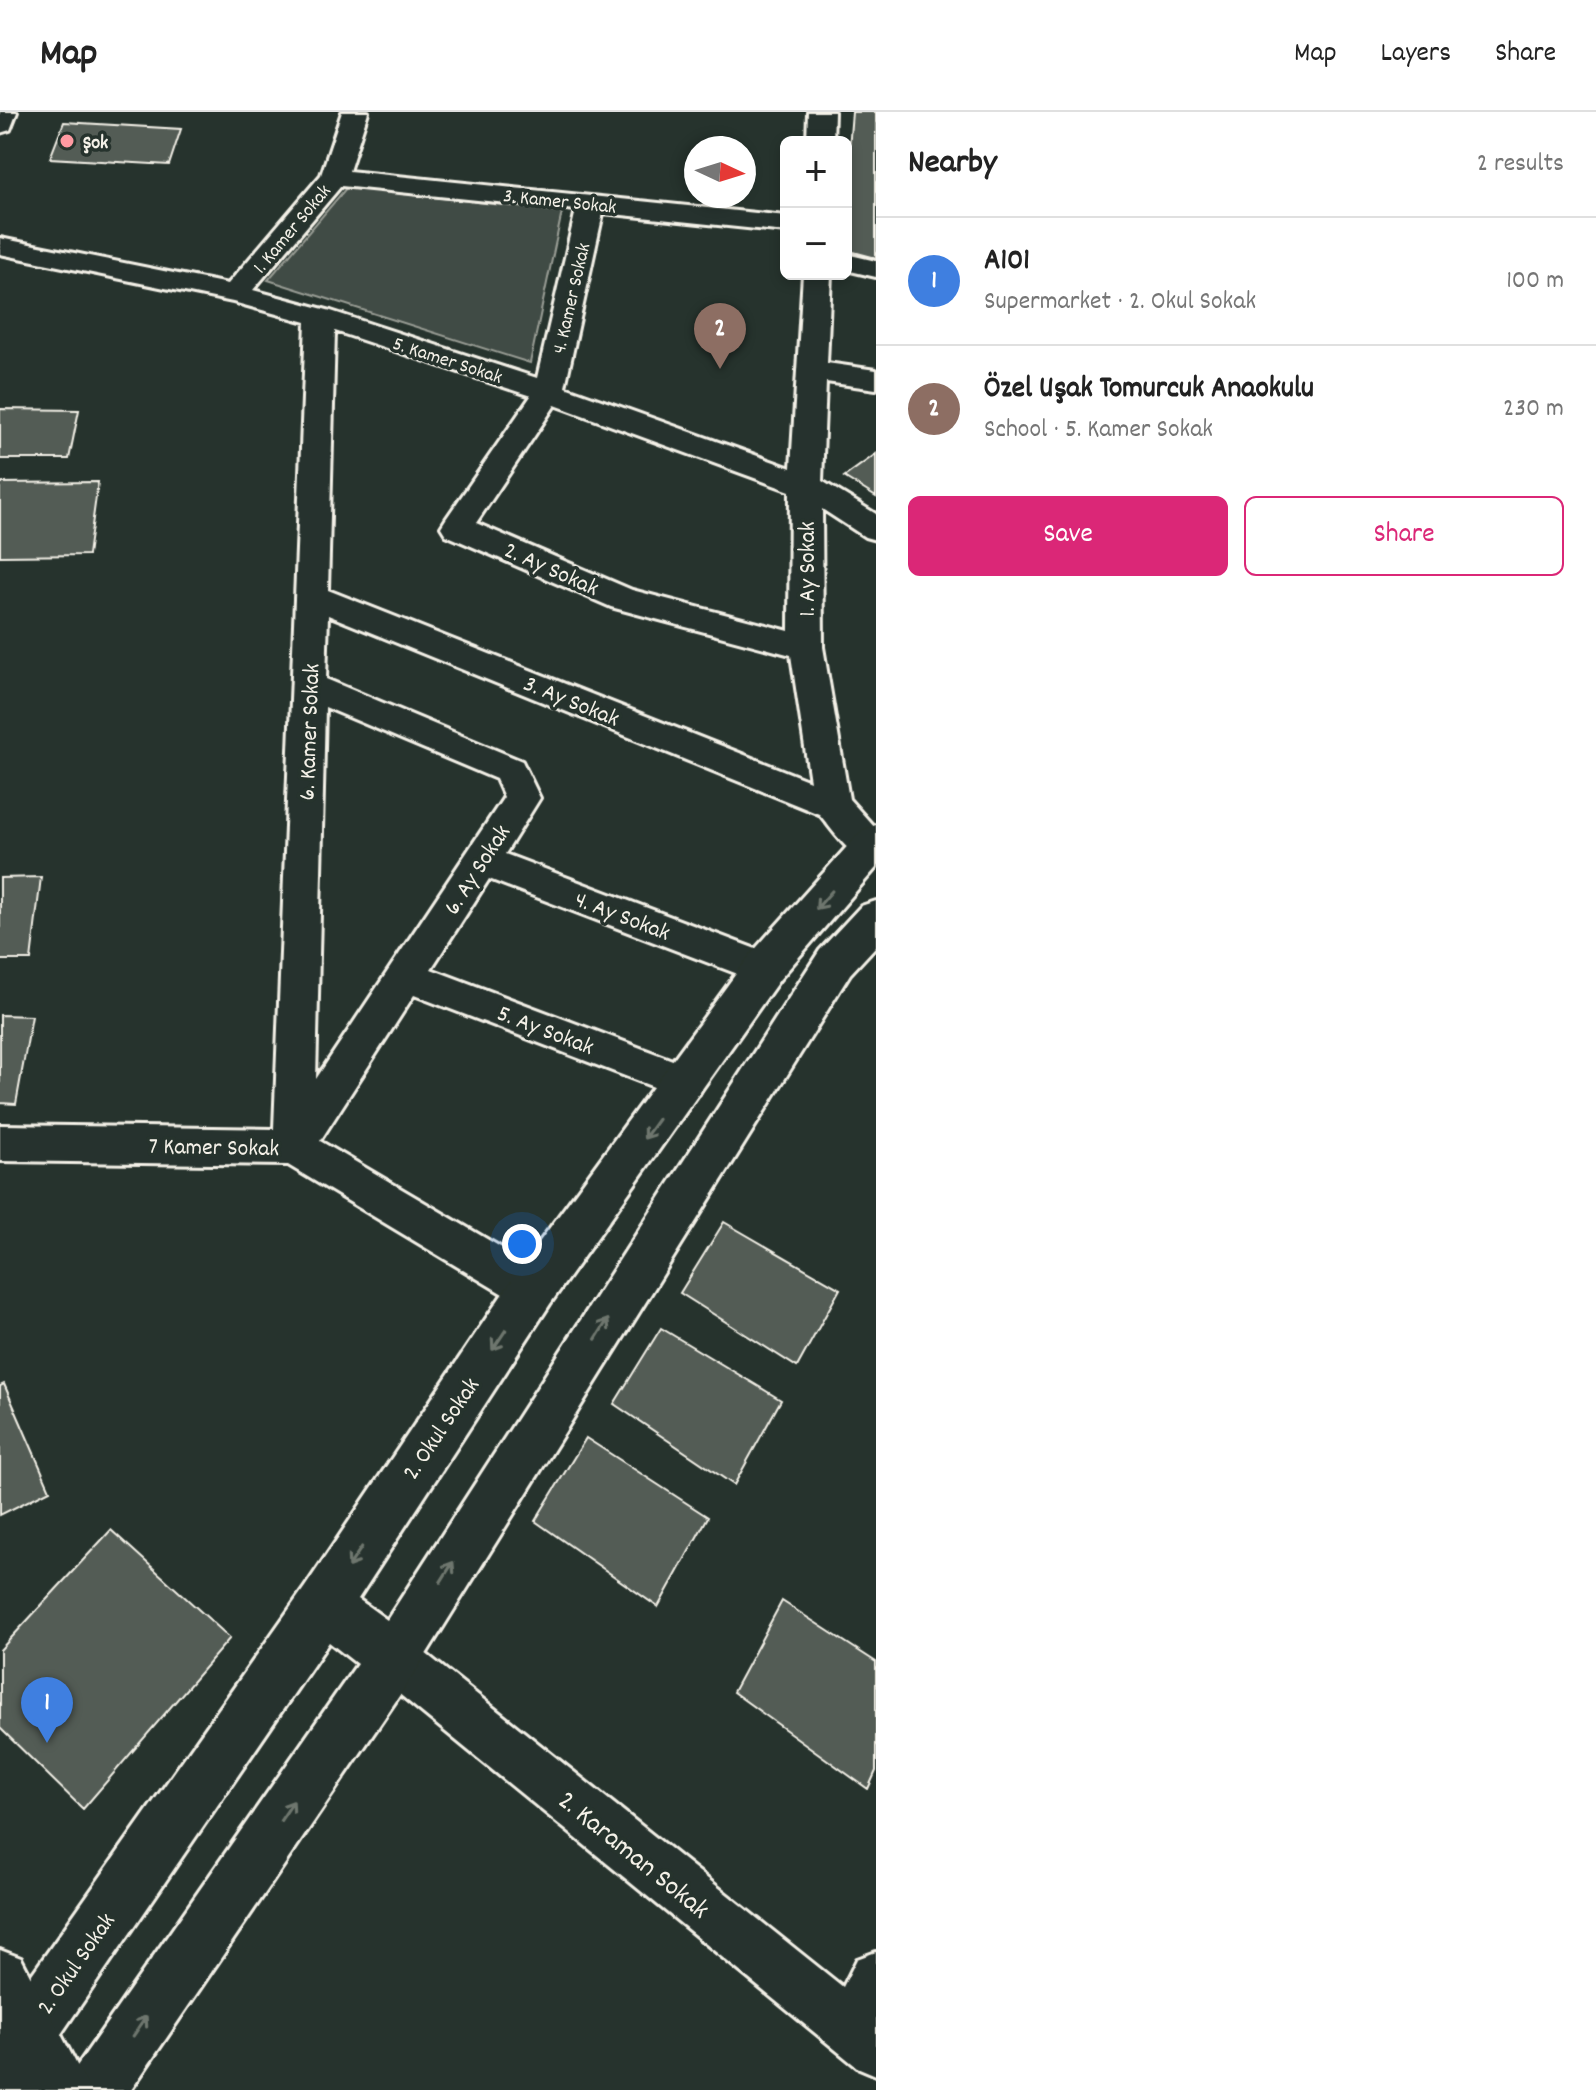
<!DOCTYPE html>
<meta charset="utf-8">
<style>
:root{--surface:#fff;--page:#f6f6f6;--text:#222;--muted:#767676;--line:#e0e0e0;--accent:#db2777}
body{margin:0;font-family:Dekko,sans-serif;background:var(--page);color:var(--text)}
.controls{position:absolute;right:24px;top:24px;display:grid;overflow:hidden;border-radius:12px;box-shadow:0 4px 12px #0003}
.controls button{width:72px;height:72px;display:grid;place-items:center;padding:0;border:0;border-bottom:2px solid var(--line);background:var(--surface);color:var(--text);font:40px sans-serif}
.compass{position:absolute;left:684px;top:24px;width:72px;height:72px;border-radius:50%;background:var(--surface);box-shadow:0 4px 12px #0003;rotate:94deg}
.you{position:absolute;left:522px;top:1132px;width:28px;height:28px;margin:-20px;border:6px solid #fff;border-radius:50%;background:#1a73e8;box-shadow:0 0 0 12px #1a73e833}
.badge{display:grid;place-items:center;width:52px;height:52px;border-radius:50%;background:var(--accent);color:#fff;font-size:26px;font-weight:700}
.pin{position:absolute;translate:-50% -66px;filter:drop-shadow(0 2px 4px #0008)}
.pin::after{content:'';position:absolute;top:42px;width:28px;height:24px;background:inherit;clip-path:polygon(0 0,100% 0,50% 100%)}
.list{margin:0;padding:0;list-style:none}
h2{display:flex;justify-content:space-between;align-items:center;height:104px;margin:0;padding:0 32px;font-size:34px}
h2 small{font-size:26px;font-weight:400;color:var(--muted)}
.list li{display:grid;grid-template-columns:52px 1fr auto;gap:24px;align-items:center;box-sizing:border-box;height:128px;padding:0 32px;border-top:2px solid var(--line)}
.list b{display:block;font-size:30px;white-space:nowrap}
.list p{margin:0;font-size:26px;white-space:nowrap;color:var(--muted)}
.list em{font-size:26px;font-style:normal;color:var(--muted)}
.actions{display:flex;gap:16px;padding:24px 32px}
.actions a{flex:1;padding:18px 0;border:2px solid var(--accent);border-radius:12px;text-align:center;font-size:28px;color:var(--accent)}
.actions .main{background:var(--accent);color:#fff}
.map{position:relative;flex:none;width:876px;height:1978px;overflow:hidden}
header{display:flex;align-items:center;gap:48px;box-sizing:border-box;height:112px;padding:0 40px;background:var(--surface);border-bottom:2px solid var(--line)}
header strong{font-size:38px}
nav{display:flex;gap:44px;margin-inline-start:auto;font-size:28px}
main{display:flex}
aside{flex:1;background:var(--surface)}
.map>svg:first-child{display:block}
.green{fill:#414b45;stroke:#9a9e96;stroke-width:2}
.building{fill:#525c55;stroke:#f4f1e8;stroke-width:2}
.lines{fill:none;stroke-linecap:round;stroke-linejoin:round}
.minor-casing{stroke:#f4f1e8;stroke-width:6}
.tertiary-casing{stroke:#f4f1e8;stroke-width:6}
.primary-casing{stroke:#f4f1e8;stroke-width:6}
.minor{fill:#26332d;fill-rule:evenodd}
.tertiary{fill:#26332d;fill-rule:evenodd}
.primary{fill:#26332d;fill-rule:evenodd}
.oneway{stroke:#6e766e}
.poi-dot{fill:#ff9aa2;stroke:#26332d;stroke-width:3}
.labels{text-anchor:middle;stroke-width:7;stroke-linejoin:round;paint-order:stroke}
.far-poi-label{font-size:20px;font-weight:bold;fill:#f4f1e8;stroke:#26332d;text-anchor:start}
.far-street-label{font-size:20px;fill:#f4f1e8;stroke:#26332d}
.street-label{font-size:24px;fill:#f4f1e8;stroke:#26332d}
.near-street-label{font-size:28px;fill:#f4f1e8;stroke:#26332d}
</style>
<header>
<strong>Map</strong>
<nav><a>Map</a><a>Layers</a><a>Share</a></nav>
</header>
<main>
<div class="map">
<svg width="876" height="1978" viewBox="0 0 876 1978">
<rect width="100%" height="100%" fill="#26332d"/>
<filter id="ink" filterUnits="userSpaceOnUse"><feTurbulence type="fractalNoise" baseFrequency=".0125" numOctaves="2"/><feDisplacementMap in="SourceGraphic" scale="16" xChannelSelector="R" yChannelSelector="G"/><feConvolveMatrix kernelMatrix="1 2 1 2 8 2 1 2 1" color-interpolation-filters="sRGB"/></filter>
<g filter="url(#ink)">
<path class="green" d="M347,75L562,100L530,251L268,168Z"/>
<path class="building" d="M852,0H876V146L846,138V73Z
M64,10L181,17L169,53L50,46Z
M0,297L79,298L69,347H0Z
M876,342V385L844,365Z
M98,370L88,443L0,444V371Z
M41,765L31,848H0V766Z
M0,903L32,904L16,992L0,991Z
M724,1110L840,1177L797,1255L680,1181Z
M661,1216L781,1288L734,1373L614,1292Z
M4,1272L50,1378L0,1403V1274Z
M586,1326L708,1405L658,1495L535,1409Z
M111,1418L230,1526L83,1697L0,1616V1538Z
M782,1489L876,1550V1659L868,1677L733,1580Z"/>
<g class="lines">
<g class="minor-casing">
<path id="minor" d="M342,0H368L349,59L786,104V120L603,101L565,275L791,356L803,162H831L827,251L876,258V277L826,270L822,369L876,402V428L865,425L822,397L823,535L849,687L876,717V747C853,753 833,717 819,702L328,503L326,567L522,649L540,686L505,742L777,845L783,856L777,867L764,872L489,767L431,857L699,958L705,970L699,982L685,987L414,883L320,1029L548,1163L554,1177L548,1191L533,1197L518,1191L288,1053L0,1049V1013L274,1017L306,210L233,190L0,142V126L228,172L321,63ZM341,74L576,98L537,266L331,199L253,178ZM335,219L531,284L446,407L441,415L446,423L611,495L791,543L810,669L328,478ZM555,293L790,379L789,519L632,478L476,411ZM325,595L496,667L504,685L316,967Z
M808,0H834L833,30H807Z
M846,142L876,149V165L846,158Z
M393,1522L410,1529L843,1875L857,1847L876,1840V1963L857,1955L376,1563L369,1546L376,1529Z"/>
</g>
<g class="tertiary-casing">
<path id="tertiary" d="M876,713V756L779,868L550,1192L358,1487L387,1508L820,838L861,794L876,789V834L850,862L412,1565L131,1978H66L75,1957L357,1552L329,1530L48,1941L27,1949L6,1941C0,1924 0,1916 6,1899L305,1475L516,1162L749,844L862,718Z"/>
</g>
<g class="primary-casing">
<path id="primary" d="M0,0H17L10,18L0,21Z
M0,1838L21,1846L90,1978H0Z"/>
</g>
<use href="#minor" class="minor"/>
<use href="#tertiary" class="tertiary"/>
<use href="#primary" class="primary"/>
</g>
<defs><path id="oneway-shaft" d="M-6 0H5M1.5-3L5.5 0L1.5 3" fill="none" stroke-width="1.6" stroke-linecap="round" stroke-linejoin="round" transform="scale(2)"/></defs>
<g class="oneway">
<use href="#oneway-shaft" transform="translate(824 788) rotate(131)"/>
<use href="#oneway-shaft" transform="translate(651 1017) rotate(126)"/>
<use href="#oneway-shaft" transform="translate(602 1217) rotate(-58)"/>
<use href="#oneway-shaft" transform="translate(499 1228) rotate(124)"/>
<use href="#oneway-shaft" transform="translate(355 1445) rotate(124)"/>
<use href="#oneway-shaft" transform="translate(447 1460) rotate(-58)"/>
<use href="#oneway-shaft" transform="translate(287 1699) rotate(-56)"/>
<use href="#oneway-shaft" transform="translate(140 1914) rotate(-56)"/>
</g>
</g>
<circle class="poi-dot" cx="67" cy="29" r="8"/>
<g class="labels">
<g class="far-poi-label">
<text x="83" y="36">Şok</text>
</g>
<g class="far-street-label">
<text transform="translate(560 88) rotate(6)" y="7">3. Kamer Sokak</text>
<text transform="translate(291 116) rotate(-50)" y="7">1. Kamer Sokak</text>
<text transform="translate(570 186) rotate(-77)" y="7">4. Kamer Sokak</text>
<text transform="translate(448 247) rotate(18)" y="7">5. Kamer Sokak</text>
</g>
<g class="street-label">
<text transform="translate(552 456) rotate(24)" y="8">2. Ay Sokak</text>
<text transform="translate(806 457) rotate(-90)" y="8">1. Ay Sokak</text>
<text transform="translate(572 588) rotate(22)" y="8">3. Ay Sokak</text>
<text transform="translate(308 620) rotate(-88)" y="8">6. Kamer Sokak</text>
<text transform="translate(476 757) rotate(-57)" y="8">6. Ay Sokak</text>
<text transform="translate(623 803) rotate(21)" y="8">4. Ay Sokak</text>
<text transform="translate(546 917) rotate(21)" y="8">5. Ay Sokak</text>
<text transform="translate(214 1034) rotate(1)" y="8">7 Kamer Sokak</text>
<text transform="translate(440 1316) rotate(-56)" y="8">2. Okul Sokak</text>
<text transform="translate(75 1851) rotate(-55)" y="8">2. Okul Sokak</text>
</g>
<g class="near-street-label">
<text transform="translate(635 1741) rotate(39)" y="10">2. Karaman Sokak</text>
</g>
</g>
</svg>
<div class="controls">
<button>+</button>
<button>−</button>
</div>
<svg class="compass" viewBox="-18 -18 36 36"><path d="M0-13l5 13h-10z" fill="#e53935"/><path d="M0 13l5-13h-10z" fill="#767676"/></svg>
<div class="you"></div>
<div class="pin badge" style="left:47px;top:1631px;background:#3f7fe0">1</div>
<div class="pin badge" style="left:720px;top:257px;background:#8d6e63">2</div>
</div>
<aside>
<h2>Nearby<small>2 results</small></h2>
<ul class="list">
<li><span class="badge" style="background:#3f7fe0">1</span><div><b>A101</b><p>Supermarket · 2. Okul Sokak</p></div><em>100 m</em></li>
<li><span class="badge" style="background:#8d6e63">2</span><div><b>Özel Uşak Tomurcuk Anaokulu</b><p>School · 5. Kamer Sokak</p></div><em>230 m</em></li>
</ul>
<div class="actions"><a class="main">Save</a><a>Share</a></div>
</aside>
</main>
